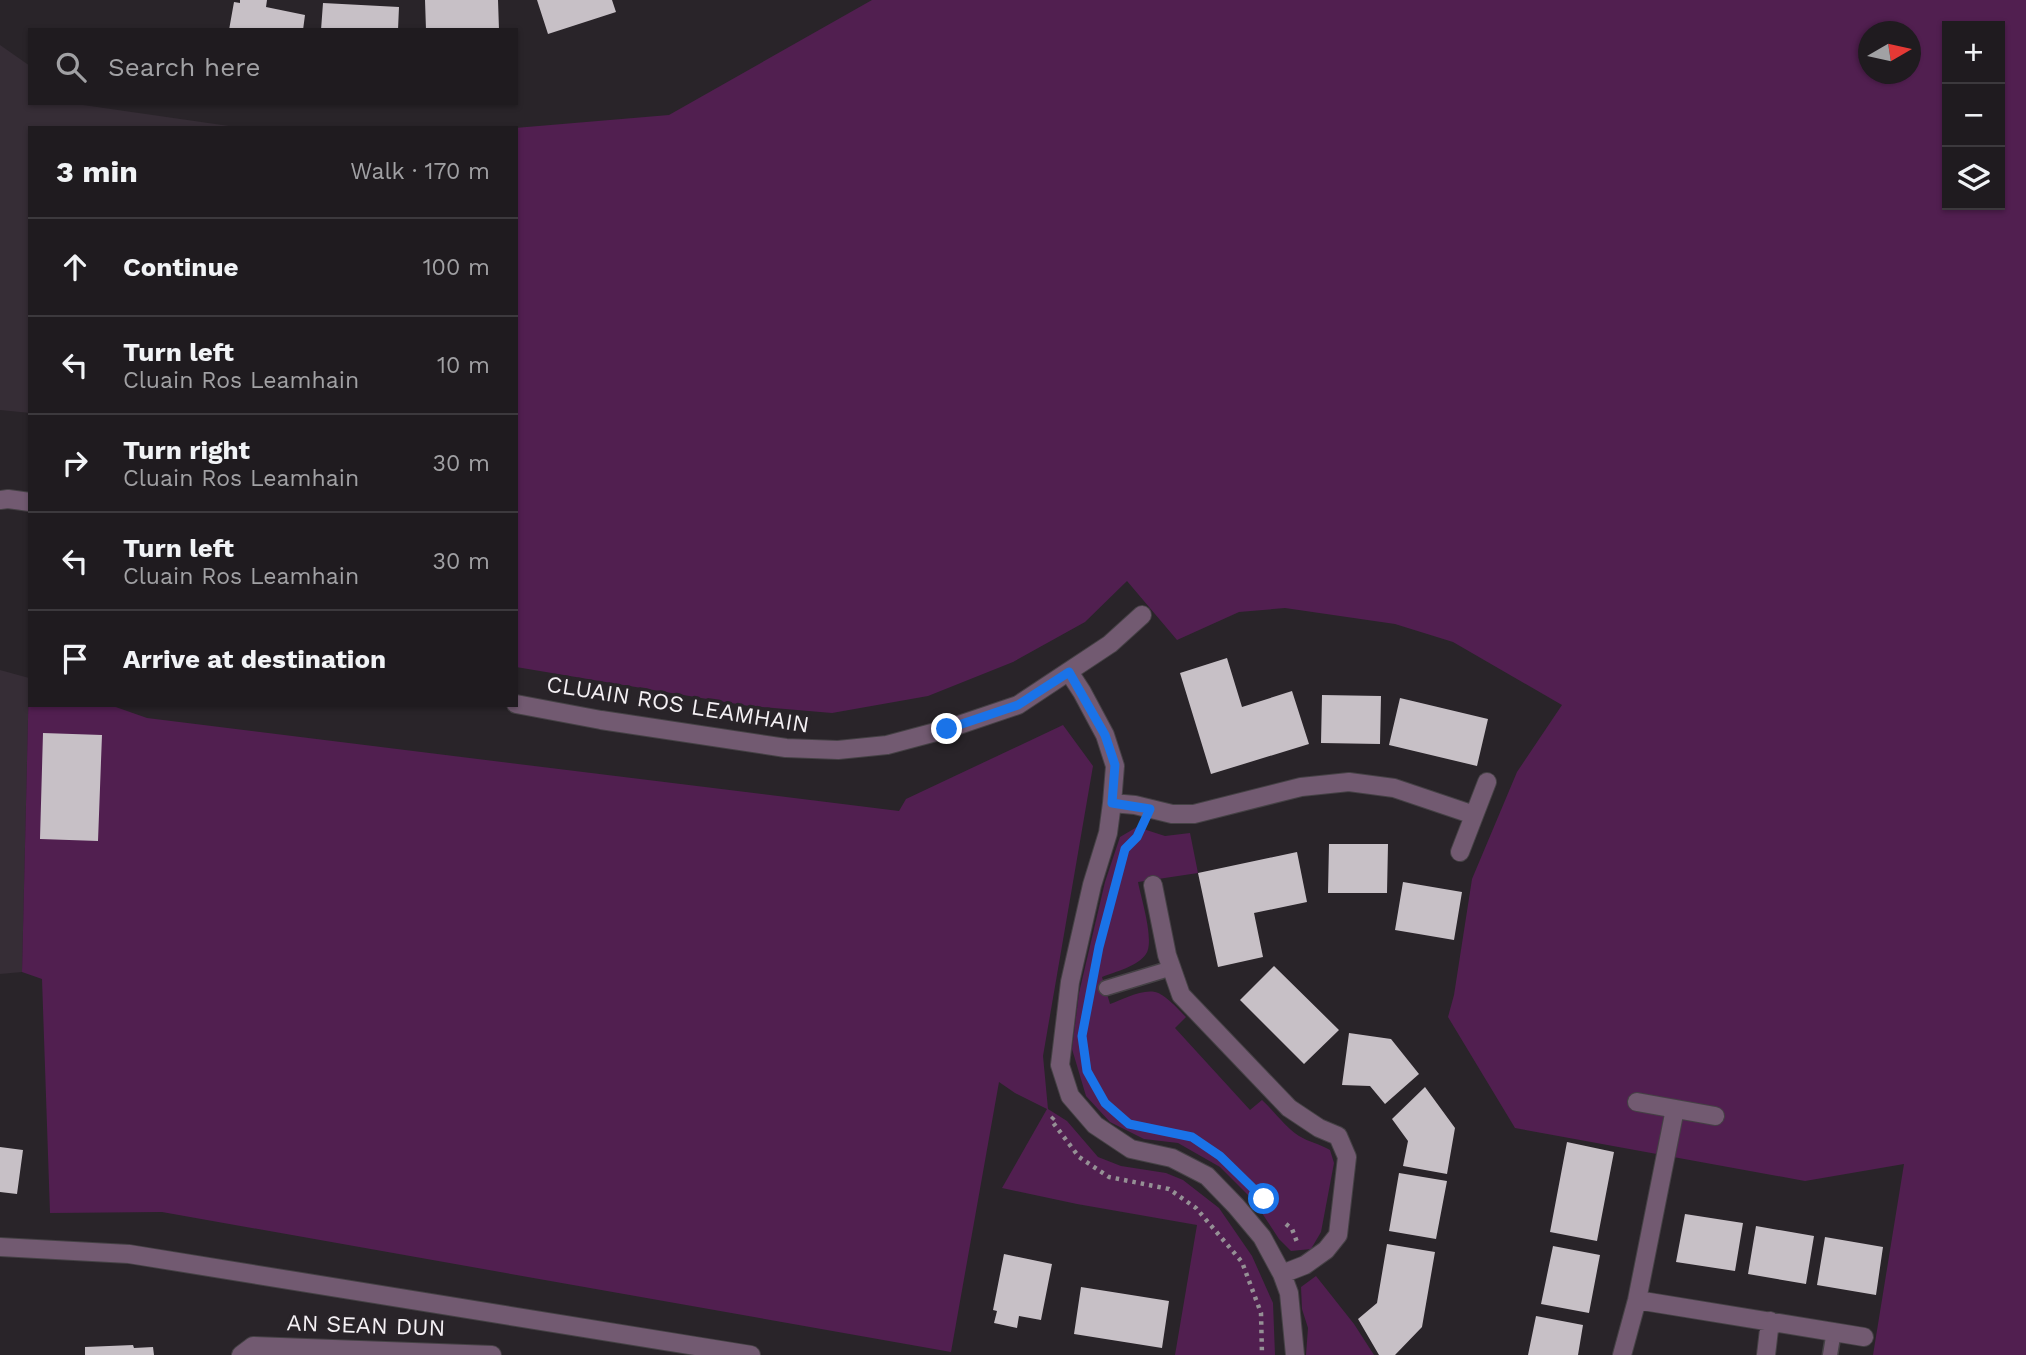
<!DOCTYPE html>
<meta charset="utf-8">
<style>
:root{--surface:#1f1b1f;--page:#2c282c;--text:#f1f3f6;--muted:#a1a1a4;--line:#3c393d}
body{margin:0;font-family:"Work Sans",sans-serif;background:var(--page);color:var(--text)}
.controls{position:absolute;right:21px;top:21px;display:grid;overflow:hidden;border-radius:0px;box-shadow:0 2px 5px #0004}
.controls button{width:63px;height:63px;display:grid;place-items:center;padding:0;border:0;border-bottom:2px solid var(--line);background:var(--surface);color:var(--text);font:35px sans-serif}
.compass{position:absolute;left:1858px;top:21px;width:63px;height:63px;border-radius:50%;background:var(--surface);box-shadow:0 2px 5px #0004;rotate:81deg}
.stop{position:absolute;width:21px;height:21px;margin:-16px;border:5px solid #1a73e8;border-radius:50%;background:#fff}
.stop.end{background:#1a73e8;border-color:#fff;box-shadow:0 2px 7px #0008}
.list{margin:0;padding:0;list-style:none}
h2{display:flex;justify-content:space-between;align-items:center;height:91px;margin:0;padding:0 28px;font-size:30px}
h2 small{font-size:23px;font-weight:400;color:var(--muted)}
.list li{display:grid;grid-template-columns:46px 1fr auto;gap:21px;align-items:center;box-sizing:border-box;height:98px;padding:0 28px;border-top:2px solid var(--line)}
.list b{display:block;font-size:26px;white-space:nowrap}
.list p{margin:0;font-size:23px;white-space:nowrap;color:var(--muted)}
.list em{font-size:23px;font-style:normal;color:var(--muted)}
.icon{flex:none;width:38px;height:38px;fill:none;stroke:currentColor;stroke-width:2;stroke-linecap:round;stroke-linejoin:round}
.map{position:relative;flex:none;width:2026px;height:1355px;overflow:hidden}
.search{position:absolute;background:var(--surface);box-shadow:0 2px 5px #0004;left:28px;top:28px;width:490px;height:77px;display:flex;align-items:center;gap:18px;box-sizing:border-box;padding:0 24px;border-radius:0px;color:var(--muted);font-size:26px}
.panel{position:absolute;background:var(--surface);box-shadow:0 2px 5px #0004;left:28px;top:126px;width:490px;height:581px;border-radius:0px}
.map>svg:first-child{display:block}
.built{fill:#362d36}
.green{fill:#511f50;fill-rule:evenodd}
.building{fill:#c7c0c6}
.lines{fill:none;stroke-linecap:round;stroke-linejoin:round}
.lane-casing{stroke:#454145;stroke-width:17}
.street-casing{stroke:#454145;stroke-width:20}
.path{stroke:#959095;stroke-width:4.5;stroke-dasharray:3.5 5;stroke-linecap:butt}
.lane{stroke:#725a71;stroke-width:14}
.street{stroke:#725a71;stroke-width:18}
.route{stroke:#1a73e8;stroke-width:9}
.labels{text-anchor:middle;stroke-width:7;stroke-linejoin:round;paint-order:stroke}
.street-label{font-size:23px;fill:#f4f0f4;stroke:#292429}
</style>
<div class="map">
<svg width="2026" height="1355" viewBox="0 0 2026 1355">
<rect width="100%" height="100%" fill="#292429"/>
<path class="built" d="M0,45L30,66V103H80L83,105L243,128H30V413L0,410Z
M0,670L29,678L22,972L0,974Z"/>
<path class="green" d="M872,0H2026V1355H1873L1904,1164L1805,1181L1515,1128L1448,1017L1454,995L1472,879L1517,772L1562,705L1453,642L1395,624L1285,608L1239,612L1177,640L1127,581L1085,622L1013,662L928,696L832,713L749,706L516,667V128H515L669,115ZM1947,26H2000V205H1947ZM1868,32H1910V74H1868Z
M29,678L30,705H110L147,718L899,811L906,799L1063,725L1093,766L1043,1056L1048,1109L1067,1121L1098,1157L1121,1166L1166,1173L1183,1180L1219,1208L1252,1256L1273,1303L1275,1355H1175L1197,1225L1077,1204L1002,1188L1047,1109L1015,1093L999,1082L951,1352L162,1212L50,1213L42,979L22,972Z
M1137,827L1165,836L1190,833L1198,873L1138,882C1141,898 1155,941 1146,954C1138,966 1115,972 1102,977L1110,1004C1122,1000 1141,989 1155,992C1165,994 1179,1010 1186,1017L1175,1028L1250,1110L1262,1100C1275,1112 1284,1126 1299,1136C1309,1142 1320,1144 1330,1150L1334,1163L1321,1232L1311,1249L1291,1251L1279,1239L1254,1201L1220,1167L1178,1143L1144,1139L1110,1122L1086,1096L1072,1049L1079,993L1105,882L1120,837Z
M1316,1276L1354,1324L1374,1355H1306L1308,1328L1302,1309L1301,1287Z"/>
<path class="building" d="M240,0H267L266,7L305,15L303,30H229L234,2L240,3Z
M425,0H498L499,30H426Z
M537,0H612L616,12L548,34Z
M323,3L399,7L398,30H321Z
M1227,658L1242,707L1292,691L1309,744L1211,774L1180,673Z
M1322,695L1381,696L1380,744L1321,743Z
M1400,698L1488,719L1477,766L1389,745Z
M43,733L102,735L98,841L40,839Z
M1329,844H1388L1387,893H1328Z
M1297,852L1307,902L1254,913L1263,957L1218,967L1198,873Z
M1403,882L1462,892L1454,940L1395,930Z
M1274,966L1339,1030L1304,1064L1240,1000Z
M1349,1033L1391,1039L1419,1074L1385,1104L1370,1086L1342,1085Z
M1425,1087L1455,1128L1447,1174L1403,1166L1408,1141L1392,1119Z
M1567,1142L1614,1152L1597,1241L1550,1232Z
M0,1147L23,1150L17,1194L0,1192Z
M1399,1173L1447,1181L1436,1239L1389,1231Z
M1685,1214L1743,1223L1735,1271L1676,1262Z
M1756,1226L1814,1236L1806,1284L1748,1274Z
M1825,1237L1883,1247L1876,1295L1817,1285Z
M1387,1244L1435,1252L1422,1327L1395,1355H1379L1358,1319L1377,1303Z
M1553,1246L1600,1255L1589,1313L1541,1304Z
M1004,1254L1052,1264L1041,1320L1019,1316L1017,1328L994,1323L997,1311L993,1310Z
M1081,1287L1169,1301L1162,1348L1074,1334Z
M1536,1316L1583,1325L1578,1355H1528Z
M133,1345L134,1348L153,1347L154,1355H85V1347Z"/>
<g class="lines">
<g class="lane-casing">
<path id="lane" d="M1106,988L1172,968
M1830,1355L1834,1331"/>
</g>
<g class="street-casing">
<path id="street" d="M0,500L8,499L30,502
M1069,672L1082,692L1105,735L1115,766L1112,803L1108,833L1092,885L1070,982L1060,1065L1070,1096L1095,1125L1131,1149L1172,1158L1207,1176L1236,1206L1262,1237L1282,1274L1289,1293L1295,1355
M516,704L601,720L786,748L838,750L887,745L947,729L1018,705L1110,644L1142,615
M1112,803L1135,805L1172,814H1194L1301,787L1349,782L1394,788L1474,815
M1460,852L1487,782
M1153,885L1167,955L1181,995L1289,1108L1319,1128L1338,1136L1347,1157L1338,1235L1326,1250L1305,1265L1282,1274
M1637,1102L1715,1116
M0,1247L129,1254L751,1355
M1637,1300L1864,1337
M241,1355L253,1346L492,1355
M1622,1355L1637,1300L1675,1109
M1766,1355L1770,1321"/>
</g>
<path class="path" d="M1054,1117L1051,1120L1079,1157L1109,1177L1169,1189L1196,1208L1242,1262L1261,1313L1262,1355
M1286,1224L1292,1229L1297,1242"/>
<use href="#lane" class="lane"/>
<use href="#street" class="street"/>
</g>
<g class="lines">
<path class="route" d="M947,729L1018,705L1069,672L1105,735L1115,765L1112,803L1150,809L1137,837L1125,849L1099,947L1082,1036L1087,1071L1105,1103L1129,1124L1192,1137L1220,1156L1264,1199"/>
</g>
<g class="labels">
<g class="street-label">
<text transform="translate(678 704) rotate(9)" y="8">CLUAIN ROS LEAMHAIN</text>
<text transform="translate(366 1325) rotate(2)" y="8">AN SEAN DUN</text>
</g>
</g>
</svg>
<div class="controls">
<button>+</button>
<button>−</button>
<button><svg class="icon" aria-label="layers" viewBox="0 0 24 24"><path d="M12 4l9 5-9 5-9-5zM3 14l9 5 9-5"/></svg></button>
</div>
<svg class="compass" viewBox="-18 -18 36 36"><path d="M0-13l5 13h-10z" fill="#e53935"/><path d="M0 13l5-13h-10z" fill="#a1a1a4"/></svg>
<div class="stop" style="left:1264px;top:1199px"></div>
<div class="stop end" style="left:947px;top:729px"></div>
<div class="search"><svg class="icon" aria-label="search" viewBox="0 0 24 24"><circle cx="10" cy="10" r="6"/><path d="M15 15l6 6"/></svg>Search here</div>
<section class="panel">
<h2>3 min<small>Walk · 170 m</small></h2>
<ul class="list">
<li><svg class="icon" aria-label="ahead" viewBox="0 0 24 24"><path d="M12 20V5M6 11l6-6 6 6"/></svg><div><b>Continue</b></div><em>100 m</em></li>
<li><svg class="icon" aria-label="left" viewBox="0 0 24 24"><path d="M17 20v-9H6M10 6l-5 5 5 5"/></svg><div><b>Turn left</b><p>Cluain Ros Leamhain</p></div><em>10 m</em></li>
<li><svg class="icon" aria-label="right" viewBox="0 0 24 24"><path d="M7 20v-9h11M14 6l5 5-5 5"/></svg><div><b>Turn right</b><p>Cluain Ros Leamhain</p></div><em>30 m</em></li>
<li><svg class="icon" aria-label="left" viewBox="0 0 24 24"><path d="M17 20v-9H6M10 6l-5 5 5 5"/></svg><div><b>Turn left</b><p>Cluain Ros Leamhain</p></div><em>30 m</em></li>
<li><svg class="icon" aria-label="arrive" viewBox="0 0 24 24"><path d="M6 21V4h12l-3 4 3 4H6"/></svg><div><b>Arrive at destination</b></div></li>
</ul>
</section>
</div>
